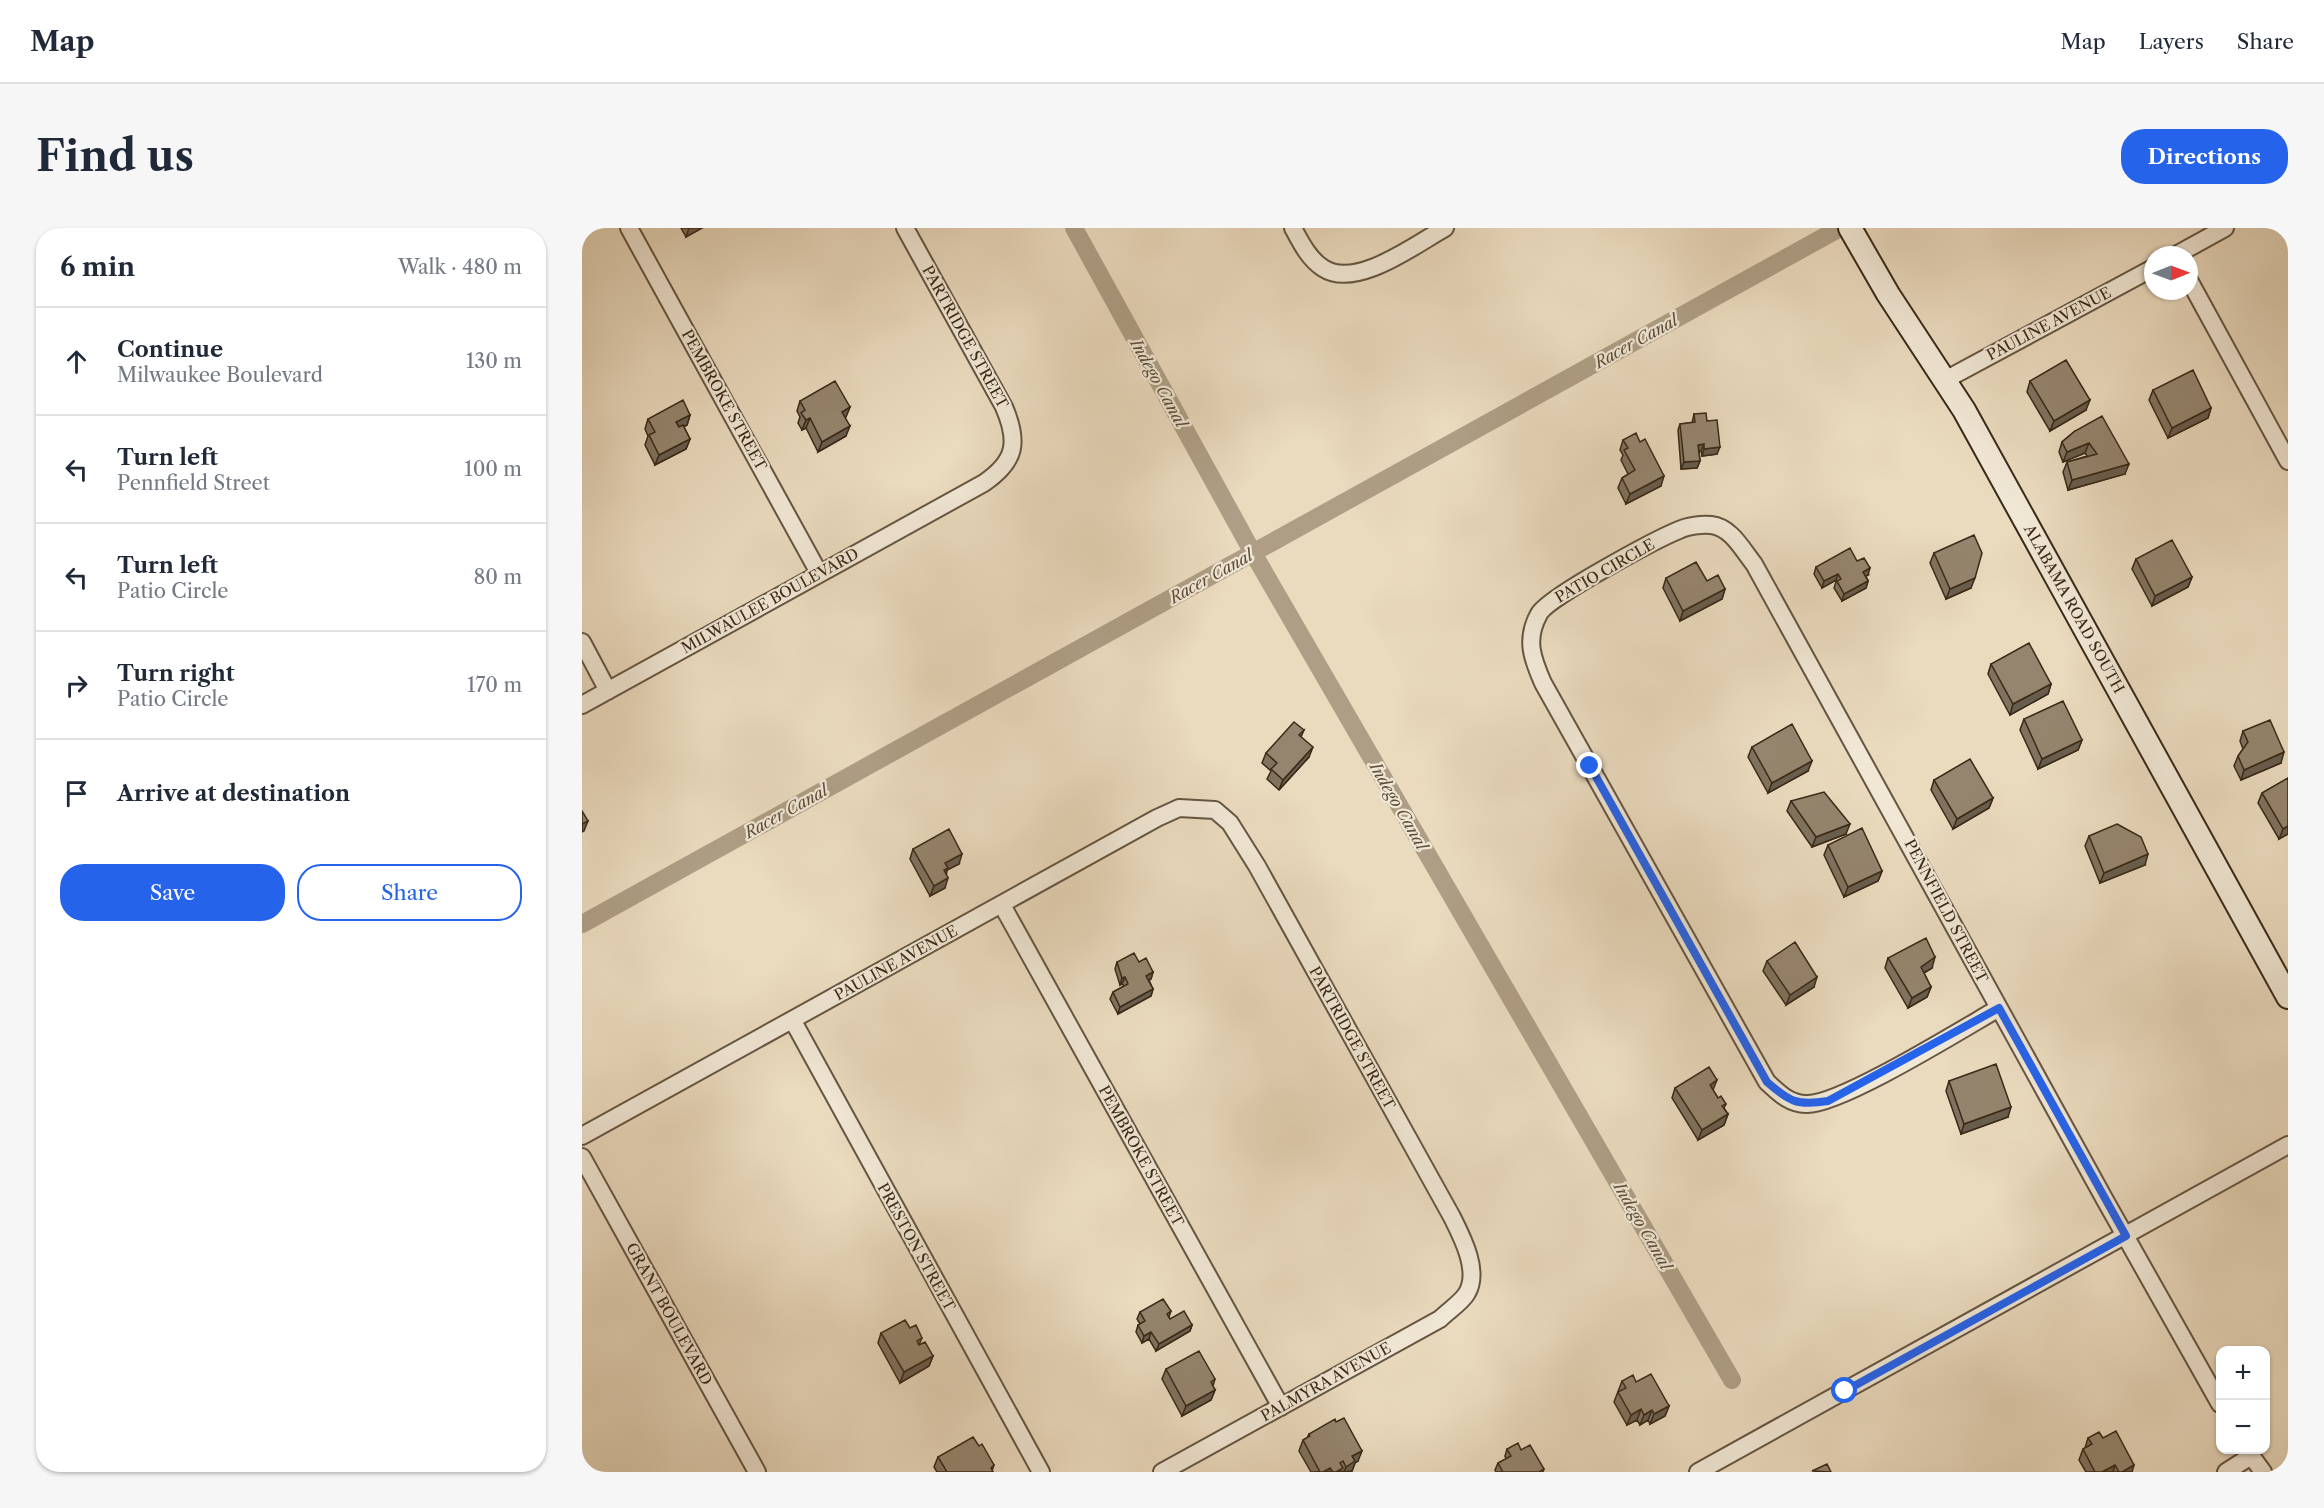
<!DOCTYPE html>
<meta charset="utf-8">
<style>
:root{--surface:#fff;--page:#f6f6f7;--text:#1f2937;--muted:#747a83;--line:#e0e1e3;--accent:#2563eb}
body{margin:0;font-family:"Libre Caslon Text",serif;background:var(--page);color:var(--text)}
.controls{position:absolute;right:18px;bottom:18px;display:grid;overflow:hidden;border-radius:12px;box-shadow:0 2px 4px #0004}
.controls button{width:54px;height:54px;display:grid;place-items:center;padding:0;border:0;border-bottom:2px solid var(--line);background:var(--surface);color:var(--text);font:30px sans-serif}
.compass{position:absolute;left:1562px;top:18px;width:54px;height:54px;border-radius:50%;background:var(--surface);box-shadow:0 2px 4px #0004;rotate:89deg}
.stop{position:absolute;width:18px;height:18px;margin:-14px;border:4px solid #2563eb;border-radius:50%;background:#fff}
.stop.end{background:#2563eb;border-color:#fff;box-shadow:0 2px 6px #0008}
.list{margin:0;padding:0;list-style:none}
h2{display:flex;justify-content:space-between;align-items:center;height:78px;margin:0;padding:0 24px;font-size:26px}
h2 small{font-size:20px;font-weight:400;color:var(--muted)}
.list li{display:grid;grid-template-columns:39px 1fr auto;gap:18px;align-items:center;box-sizing:border-box;height:108px;padding:0 24px;border-top:2px solid var(--line)}
.list b{display:block;font-size:22px;white-space:nowrap}
.list p{margin:0;font-size:20px;white-space:nowrap;color:var(--muted)}
.list em{font-size:20px;font-style:normal;color:var(--muted)}
.actions{display:flex;gap:12px;padding:18px 24px}
.actions a{flex:1;padding:14px 0;border:2px solid var(--accent);border-radius:24px;text-align:center;font-size:21px;color:var(--accent)}
.actions .main{background:var(--accent);color:#fff}
.icon{flex:none;width:33px;height:33px;fill:none;stroke:currentColor;stroke-width:2;stroke-linecap:round;stroke-linejoin:round}
.map{position:relative;flex:none;width:1706px;height:1244px;overflow:hidden;border-radius:24px}
header{display:flex;align-items:center;gap:36px;box-sizing:border-box;height:84px;padding:0 30px;background:var(--surface);border-bottom:2px solid var(--line)}
header strong{font-size:28px}
nav{display:flex;gap:33px;margin-inline-start:auto;font-size:21px}
.intro{display:flex;align-items:center;justify-content:space-between;box-sizing:border-box;height:144px;padding:0 36px}
h1{margin:0;font-size:42px}
.button{padding:15px 27px;border-radius:24px;background:var(--accent);color:#fff;font-size:21px;font-weight:700}
main{display:flex;gap:36px;padding:0 36px}
aside{flex:1;background:var(--surface);border-radius:24px;box-shadow:0 2px 4px #0004}
.map>svg:first-child{display:block}
.lines{fill:none;stroke-linecap:round;stroke-linejoin:round}
.canal{stroke:#ae9e85;stroke-width:18}
.street-casing{stroke:#655541;stroke-width:20}
.secondary-casing{stroke:#392917;stroke-width:26}
.street{stroke:#f1e7d5;stroke-width:16}
.secondary{stroke:#f1e7d5;stroke-width:22}
.wall{fill:#80725f;stroke:#392917;stroke-width:1.5}
.shaded-wall{fill:#685d4d;stroke:#392917;stroke-width:1.5}
.building{fill:#95856e;stroke:#392917;stroke-width:1.5}
.route{stroke:#2563eb;stroke-width:8}
.labels{text-anchor:middle;stroke-width:4.5;stroke-linejoin:round;paint-order:stroke}
.street-label{font-size:15px;fill:#392917;stroke:#f1e7d5}
.water-label{font-size:16px;font-style:italic;fill:#5c4c38;stroke:#f1e7d5}
</style>
<header>
<strong>Map</strong>
<nav><a>Map</a><a>Layers</a><a>Share</a></nav>
</header>
<div class="intro"><h1>Find us</h1><a class="button">Directions</a></div>
<main>
<aside>
<h2>6 min<small>Walk · 480 m</small></h2>
<ul class="list">
<li><svg class="icon" aria-label="ahead" viewBox="0 0 24 24"><path d="M12 20V5M6 11l6-6 6 6"/></svg><div><b>Continue</b><p>Milwaukee Boulevard</p></div><em>130 m</em></li>
<li><svg class="icon" aria-label="left" viewBox="0 0 24 24"><path d="M17 20v-9H6M10 6l-5 5 5 5"/></svg><div><b>Turn left</b><p>Pennfield Street</p></div><em>100 m</em></li>
<li><svg class="icon" aria-label="left" viewBox="0 0 24 24"><path d="M17 20v-9H6M10 6l-5 5 5 5"/></svg><div><b>Turn left</b><p>Patio Circle</p></div><em>80 m</em></li>
<li><svg class="icon" aria-label="right" viewBox="0 0 24 24"><path d="M7 20v-9h11M14 6l5 5-5 5"/></svg><div><b>Turn right</b><p>Patio Circle</p></div><em>170 m</em></li>
<li><svg class="icon" aria-label="arrive" viewBox="0 0 24 24"><path d="M6 21V4h12l-3 4 3 4H6"/></svg><div><b>Arrive at destination</b></div></li>
</ul>
<div class="actions"><a class="main">Save</a><a>Share</a></div>
</aside>
<div class="map">
<svg width="1706" height="1244" viewBox="0 0 1706 1244">
<rect width="100%" height="100%" fill="#eadabe"/>
<filter id="stains"><feTurbulence type="fractalNoise" baseFrequency=".00333" numOctaves="4"/><feColorMatrix values="0 0 0 0 .2 0 0 0 0 .09 0 0 0 0 .02 0 0 0 .5 -.17"/></filter>
<radialGradient id="worn" r=".72"><stop offset=".6" stop-color="#630" stop-opacity="0"/><stop offset="1" stop-color="#630" stop-opacity=".3"/></radialGradient>
<g class="lines">
<path class="canal" d="M492,0L671,325L1150,1152
M0,696L1258,0"/>
<g class="street-casing">
<path id="street" d="M47,0L237,345
M711,0C719,15 727,31 741,40C774,62 834,16 863,0
M1594,27L1643,0
M1607,52L1706,233
M1363,152L1571,40
M0,414L26,463
M0,477L402,255C434,233 437,214 422,179L323,0
M420,677L699,1179
M1417,780C1382,800 1257,878 1224,876C1207,876 1196,864 1185,854L961,455C950,430 943,411 957,386C966,369 1075,311 1097,302C1105,298 1120,296 1129,297C1149,299 1160,321 1172,336L1523,972L1638,1176
M211,793L459,1244
M0,908L575,590L597,580L633,582L648,595L675,638L870,989C880,1009 898,1043 885,1065C880,1074 866,1083 858,1091L580,1244
M0,929L175,1244
M1665,1222L1681,1244
M1116,1244L1706,917
M1644,1244L1669,1228"/>
</g>
<g class="secondary-casing">
<path id="secondary" d="M1268,0L1306,66L1382,182L1706,769"/>
</g>
<use href="#street" class="street"/>
<use href="#secondary" class="secondary"/>
</g>
<path class="wall" d="M99,0H120L104,9Z
M1448,153L1504,182L1468,203L1445,164Z
M1571,162L1629,180L1626,190L1586,210L1567,172Z
M218,173L268,179L263,190L264,208L236,224L224,200L220,202L216,195L218,189L215,183Z
M1112,186L1125,193L1135,226L1120,228L1119,223H1117L1118,233L1115,240L1099,241L1096,202L1098,196L1110,195Z
M108,187L105,197L102,199L108,211L104,221L73,237L63,217L66,208L63,201L66,191Z
M1493,203L1543,246L1486,262L1481,244L1485,234L1505,228L1503,225L1481,234L1477,224L1480,214Z
M1041,212L1058,214L1079,258L1044,276L1036,260L1040,250L1046,246L1039,232L1041,227L1038,222Z
M1352,325L1389,360L1364,371L1348,335Z
M1554,331L1610,349L1606,359L1570,378L1550,341Z
M1234,339L1286,347L1284,348L1286,353L1284,360L1260,373L1252,360L1254,354V352L1240,360L1232,346Z
M1084,350L1125,353L1143,361L1140,371L1098,393L1081,360Z
M1409,436L1469,456L1466,466L1428,487L1406,446Z
M1442,491L1500,512L1496,522L1456,541L1438,502Z
M722,502L719,509L727,529L697,562L685,551L689,543L680,535L684,525Z
M1661,503L1699,535L1659,552L1652,538L1656,528L1661,521L1658,513Z
M1170,519L1226,543L1186,565L1166,529Z
M1706,550V606L1697,611L1676,575L1680,565Z
M1352,552L1411,570L1407,580L1371,601L1349,562Z
M1209,573L1264,606L1230,619L1205,583Z
M1507,608L1563,637L1518,655L1503,618Z
M1246,617L1300,643L1296,653L1262,669L1242,627Z
M331,621L377,636L365,642L363,660L348,668L328,631Z
M1306,730L1350,740L1342,745L1349,759L1345,769L1326,780L1303,740Z
M1185,733L1232,759L1204,777L1181,743Z
M535,734H557L571,744L569,751L567,752L571,761L569,768L536,786L528,771L531,764L542,758L540,756L538,757L533,741Z
M1367,853L1426,889L1379,906L1364,863Z
M1093,860L1131,862L1136,870L1144,876L1142,880L1146,886L1142,897L1116,912L1090,870Z
M589,1083L587,1089L588,1091L610,1097L608,1103L574,1123L567,1111L560,1115L554,1104L556,1097L558,1096L555,1091L558,1084Z
M328,1100L340,1110L337,1117L351,1128L347,1138L318,1155L296,1115L299,1105Z
M584,1141L633,1151L631,1158L633,1162L629,1172L600,1188L580,1151Z
M1040,1153L1054,1154L1087,1178L1083,1188L1068,1196L1066,1192L1058,1197L1055,1192L1045,1197L1032,1174Z
M727,1206L776,1233L773,1235L770,1243L729,1244L717,1223L721,1212L725,1210Z
M1506,1210H1521L1550,1244H1504L1497,1232L1501,1221L1503,1220Z
M397,1218L412,1237L410,1243L411,1244H355L352,1239L356,1229Z
M925,1221L939,1222L962,1241L961,1244H914L913,1242L916,1235L924,1231L923,1228Z"/>
<path class="shaded-wall" d="M107,0H120L104,9Z
M1508,172L1504,182L1468,203L1472,193Z
M268,179L264,189L256,194L260,184Z
M1629,180L1626,190L1586,210L1590,200Z
M108,187L105,197L91,204L94,194Z
M228,190L224,200L220,202L224,192Z
M268,198L264,208L236,224L240,214Z
M108,211L104,221L73,237L77,227Z
M1507,215L1503,225L1481,234L1485,224Z
M1122,216L1119,223L1114,224L1116,217Z
M1138,219L1135,226L1120,228L1122,221Z
M1118,233L1115,240L1099,241L1102,234Z
M1547,236L1543,246L1486,262L1490,252Z
M1082,248L1079,258L1044,276L1048,266Z
M1288,340L1286,347L1279,351L1281,344Z
M1256,346L1254,352L1240,360L1242,353Z
M1610,349L1606,359L1570,378L1573,368Z
M1393,350L1389,360L1364,371L1368,361Z
M1286,353L1284,360L1260,373L1262,366Z
M1143,361L1140,371L1098,393L1101,383Z
M1469,456L1466,466L1428,487L1431,476Z
M1500,512L1496,522L1456,541L1460,531Z
M731,519L727,529L697,562L701,552Z
M1702,524L1699,535L1659,552L1662,542Z
M1230,533L1226,543L1186,565L1190,555Z
M1411,570L1407,580L1371,601L1375,591Z
M6,593L2,603L0,604V596Z
M1268,596L1264,606L1230,619L1234,609Z
M1706,598V606L1697,611L1701,601Z
M380,626L377,636L365,642L362,650L363,635Z
M1566,626L1563,637L1518,655L1522,645Z
M1300,643L1296,653L1262,669L1266,659Z
M366,650L363,660L348,668L352,658Z
M1353,729L1350,740L1335,749L1339,739Z
M571,744L569,751L562,755L564,748Z
M543,749L540,756L538,757L540,750Z
M1235,749L1232,759L1204,777L1208,767Z
M1349,759L1345,769L1326,780L1330,770Z
M571,761L569,768L536,786L538,779Z
M1135,852L1131,862L1124,867L1128,857Z
M1429,879L1426,889L1379,906L1382,896Z
M1146,886L1142,897L1116,912L1120,902Z
M610,1097L608,1103L574,1123L577,1116Z
M569,1104L567,1111L560,1115L562,1108Z
M351,1128L347,1138L318,1155L322,1144Z
M633,1162L629,1172L600,1188L604,1178Z
M1087,1178L1083,1188L1068,1196L1072,1186Z
M1059,1181L1055,1192L1045,1197L1049,1187Z
M1070,1182L1066,1192L1058,1197L1062,1187Z
M780,1223L776,1233L773,1235L770,1243L762,1244L764,1239L770,1228Z
M1533,1237L1531,1244H1520Z
M1552,1237L1550,1244H1540Z"/>
<path class="building" d="M1484,132L1508,172L1472,193L1448,153Z
M1611,142L1629,180L1590,200L1571,162Z
M253,153L268,179L260,184L268,198L240,214L228,190L224,192L219,185L223,182L218,173Z
M101,172L108,187L94,194L97,199L101,197L108,211L77,227L67,207L73,204L66,191Z
M1124,185L1125,193L1135,192L1138,219L1122,221V216L1116,217L1118,233L1102,234L1098,196L1113,194L1112,186Z
M1520,188L1547,236L1490,252L1485,234L1515,226L1507,215L1485,224L1480,214L1493,203Z
M1054,205L1058,214L1063,211L1082,248L1048,266L1040,250L1053,242L1042,222L1046,220L1041,212Z
M1392,307L1400,325L1393,350L1368,361L1352,325Z
M1590,312L1610,349L1573,368L1554,331Z
M1268,320L1275,333L1282,330L1288,340L1281,344L1286,353L1262,366L1255,353L1259,351L1256,346L1242,353L1234,339Z
M1114,334L1125,353L1136,347L1143,361L1101,383L1084,350Z
M1447,415L1469,456L1431,476L1409,436Z
M1481,473L1500,512L1460,531L1442,491Z
M1688,492L1702,524L1662,542L1656,528L1666,514L1661,503Z
M712,494L722,502L717,507L731,519L701,552L689,541L695,535L684,525Z
M1210,496L1230,533L1190,555L1170,519Z
M1388,531L1411,570L1375,591L1352,552Z
M1706,550V598L1701,601L1680,565Z
M1242,564L1268,596L1234,609L1209,573Z
M0,583L6,593L0,596Z
M1535,596L1559,609L1566,626L1522,645L1507,608Z
M1280,600L1300,643L1266,659L1246,617Z
M367,601L380,626L363,635L366,640L362,642L366,650L352,658L331,621Z
M1344,710L1353,729L1339,739L1349,759L1330,770L1306,730Z
M1213,714L1235,749L1208,767L1185,733Z
M552,725L557,734L564,730L571,744L564,748L571,761L538,779L531,764L546,756L543,749L540,750L535,734Z
M1414,836L1429,879L1382,896L1367,853Z
M1127,839L1135,852L1128,857L1136,870L1139,868L1144,876L1140,878L1146,886L1120,902L1093,860Z
M581,1071L589,1083L585,1086L588,1091L602,1083L610,1097L577,1116L569,1104L562,1108L556,1097L563,1093L558,1084Z
M323,1092L328,1100L334,1097L340,1110L335,1113L337,1117L343,1114L351,1128L322,1144L299,1105Z
M617,1123L633,1151L629,1154L633,1162L604,1178L584,1141Z
M1069,1146L1087,1178L1072,1186L1070,1182L1062,1187L1059,1181L1049,1187L1036,1164L1044,1160L1040,1153L1051,1147L1054,1154Z
M762,1190L780,1223L770,1228L773,1233L764,1239L761,1233L758,1235L761,1240L754,1244H751L748,1240L741,1244H738L721,1212L728,1208L727,1206L753,1191L754,1194Z
M1534,1203L1552,1237L1540,1244H1537L1533,1237L1520,1244H1513L1501,1221L1510,1216L1506,1210L1517,1204L1521,1210Z
M391,1209L397,1218L400,1216L412,1237L409,1240L411,1244H365L356,1229Z
M936,1215L939,1222L948,1217L962,1241L957,1244H921L916,1235L929,1228L925,1221Z
M1245,1236L1249,1244L1230,1243Z"/>
<g class="lines">
<path class="route" d="M1008,538L1185,854C1208,874 1215,878 1246,873L1417,780L1544,1008L1263,1163"/>
</g>
<g class="labels">
<g class="street-label">
<text transform="translate(1467 96) rotate(-28)" y="5">PAULINE AVENUE</text>
<text transform="translate(383 109) rotate(61)" y="5">PARTRIDGE STREET</text>
<text transform="translate(142 172) rotate(61)" y="5">PEMBROKE STREET</text>
<text transform="translate(1023 343) rotate(-30)" y="5">PATIO CIRCLE</text>
<text transform="translate(188 373) rotate(-29)" y="5">MILWAULEE BOULEVARD</text>
<text transform="translate(1492 381) rotate(61)" y="5">ALABAMA ROAD SOUTH</text>
<text transform="translate(1364 683) rotate(62)" y="5">PENNFIELD STREET</text>
<text transform="translate(314 735) rotate(-29)" y="5">PAULINE AVENUE</text>
<text transform="translate(770 810) rotate(61)" y="5">PARTRIDGE STREET</text>
<text transform="translate(559 928) rotate(61)" y="5">PEMBROKE STREET</text>
<text transform="translate(334 1019) rotate(61)" y="5">PRESTON STREET</text>
<text transform="translate(87 1086) rotate(61)" y="5">GRANT BOULEVARD</text>
<text transform="translate(744 1154) rotate(-29)" y="5">PALMYRA AVENUE</text>
</g>
<g class="water-label">
<text transform="translate(1054 113) rotate(-29)" y="6">Racer Canal</text>
<text transform="translate(577 155) rotate(61)" y="6">Indego Canal</text>
<text transform="translate(629 348) rotate(-29)" y="6">Racer Canal</text>
<text transform="translate(817 578) rotate(60)" y="6">Indego Canal</text>
<text transform="translate(204 583) rotate(-29)" y="6">Racer Canal</text>
<text transform="translate(1061 998) rotate(60)" y="6">Indego Canal</text>
</g>
</g>
<rect width="100%" height="100%" filter="url(#stains)"/>
<rect width="100%" height="100%" fill="url(#worn)"/>
</svg>
<div class="controls">
<button>+</button>
<button>−</button>
</div>
<svg class="compass" viewBox="-18 -18 36 36"><path d="M0-13l5 13h-10z" fill="#e53935"/><path d="M0 13l5-13h-10z" fill="#747a83"/></svg>
<div class="stop" style="left:1263px;top:1163px"></div>
<div class="stop end" style="left:1008px;top:538px"></div>
</div>
</main>
